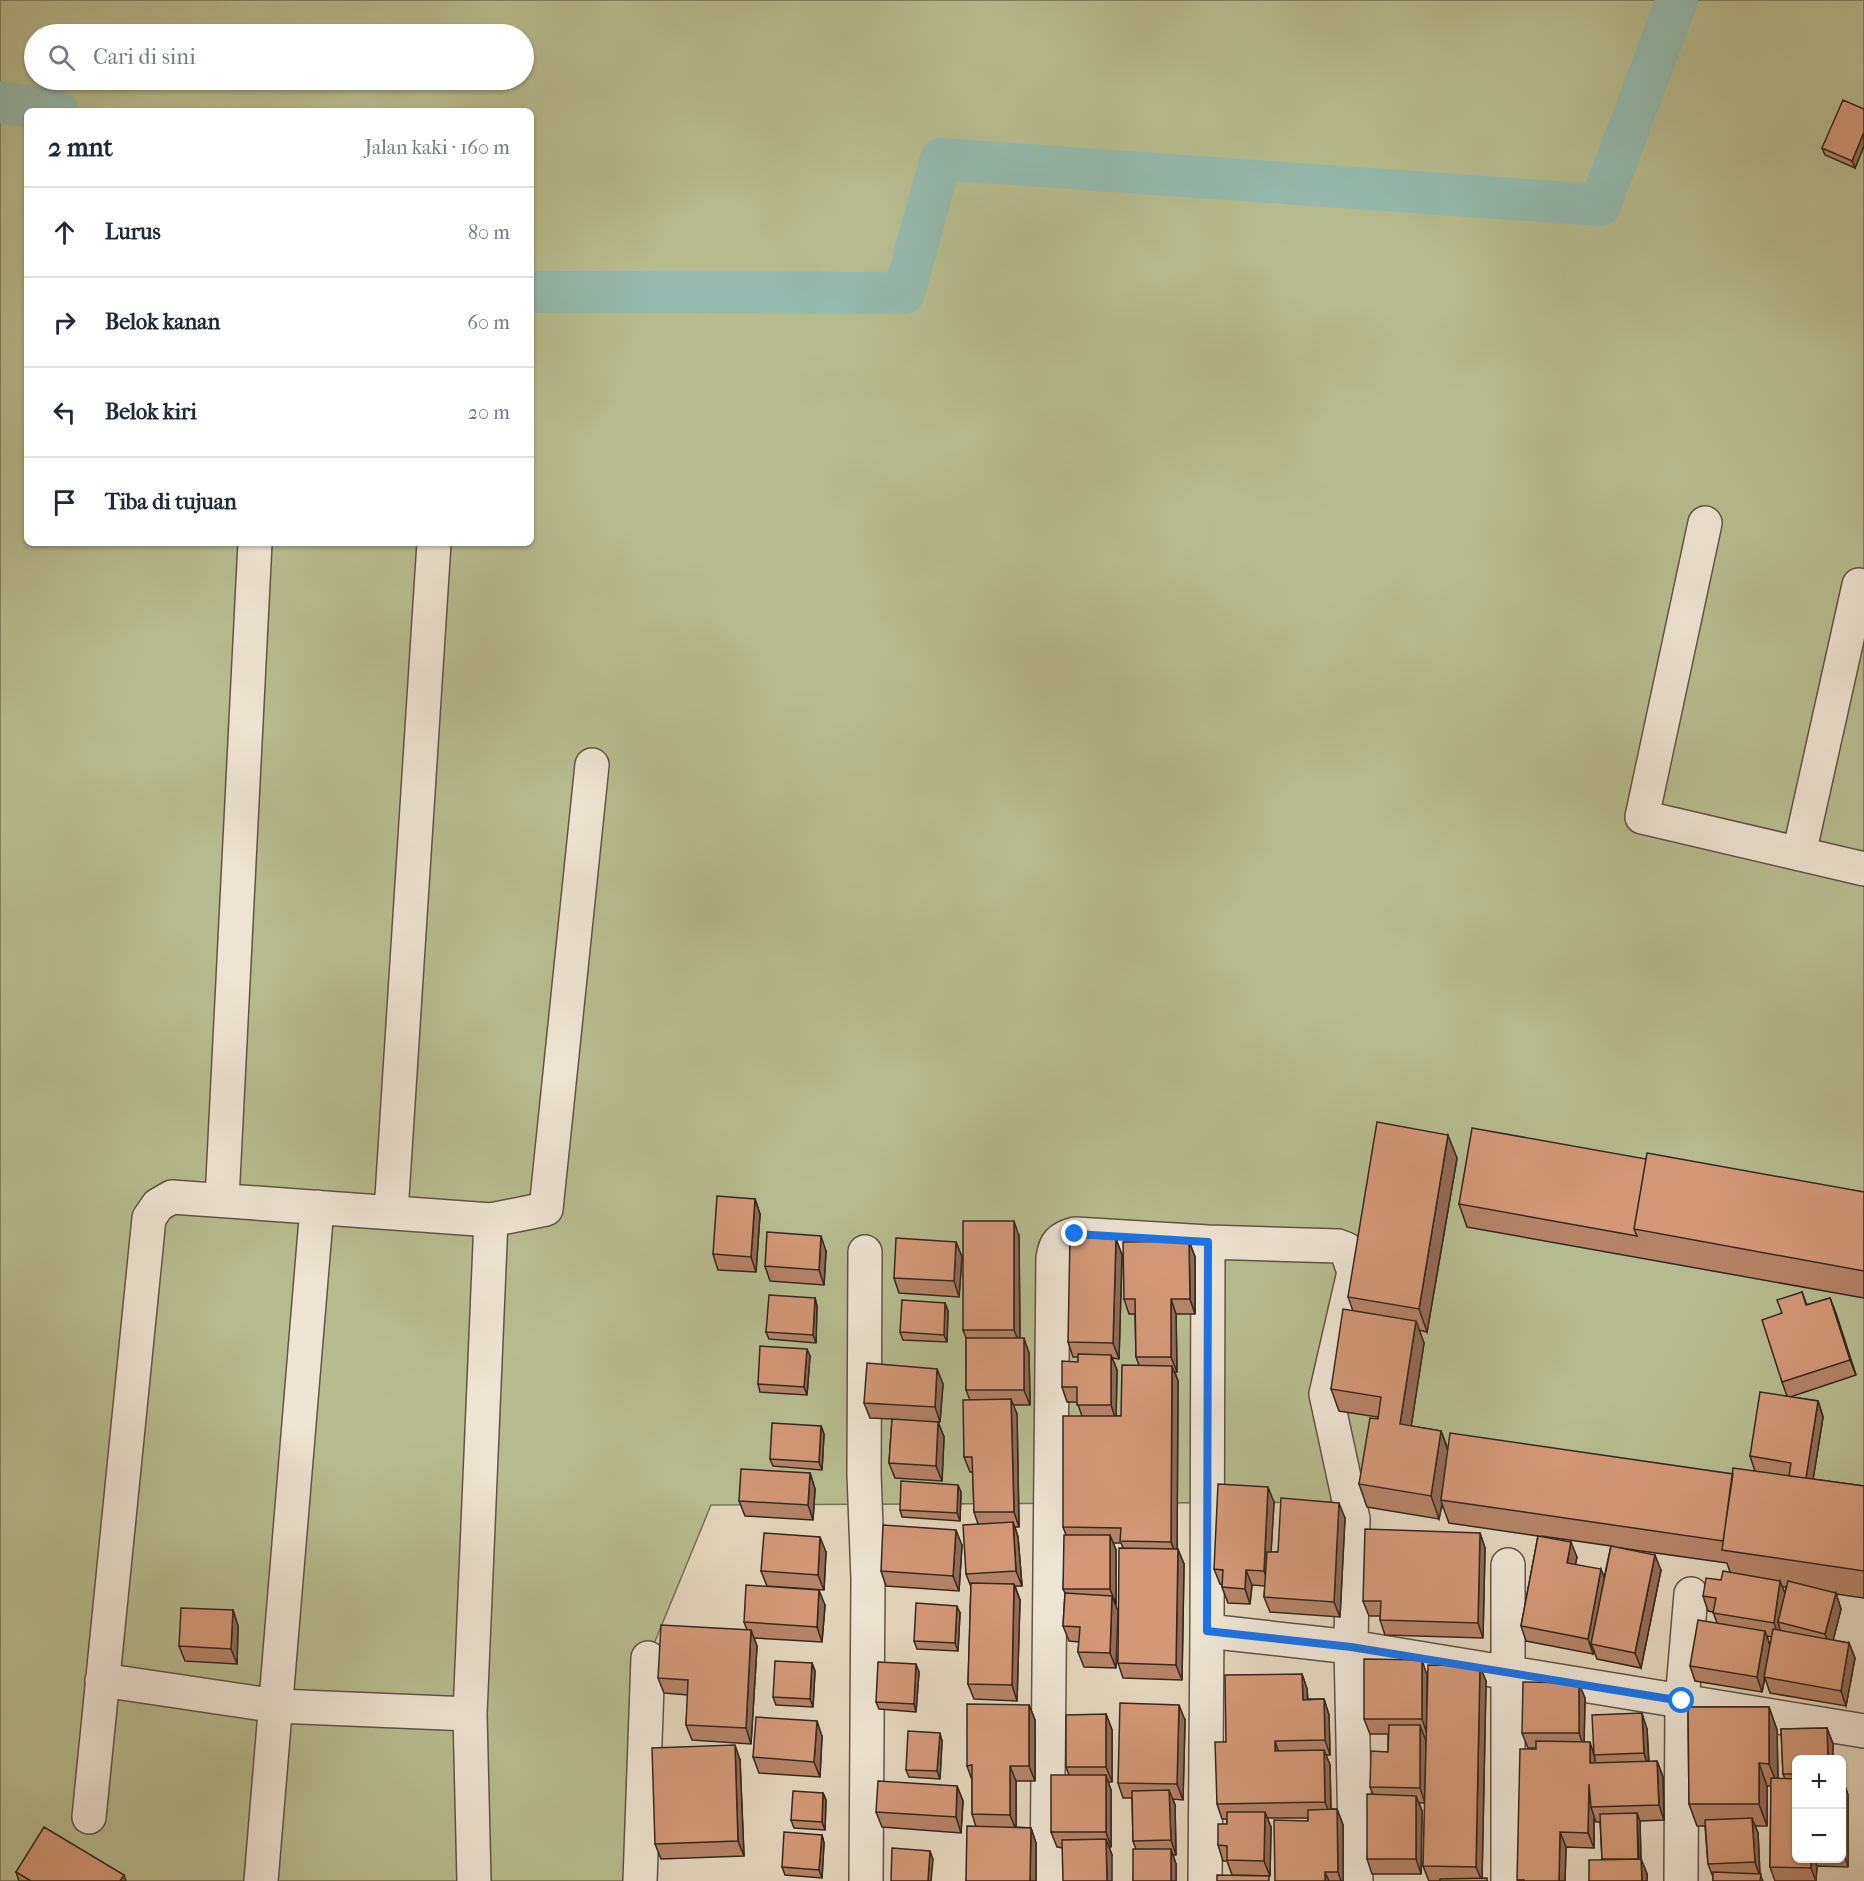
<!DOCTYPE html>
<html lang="id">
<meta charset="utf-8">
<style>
:root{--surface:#fff;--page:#f2f2f3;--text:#1f2937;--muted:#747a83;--line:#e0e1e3}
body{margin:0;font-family:"IM FELL French Canon",serif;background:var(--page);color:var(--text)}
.controls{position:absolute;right:18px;bottom:18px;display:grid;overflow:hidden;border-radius:9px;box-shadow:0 2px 4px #0004}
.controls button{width:54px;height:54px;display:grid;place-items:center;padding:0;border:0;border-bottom:2px solid var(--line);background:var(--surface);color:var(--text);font:30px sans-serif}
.stop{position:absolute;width:18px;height:18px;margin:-14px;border:4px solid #1a73e8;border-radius:50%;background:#fff}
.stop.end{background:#1a73e8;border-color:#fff;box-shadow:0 2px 6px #0008}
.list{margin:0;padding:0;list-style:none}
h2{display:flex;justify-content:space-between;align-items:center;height:78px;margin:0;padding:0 24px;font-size:26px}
h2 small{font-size:20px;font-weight:400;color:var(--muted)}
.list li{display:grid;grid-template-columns:39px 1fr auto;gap:18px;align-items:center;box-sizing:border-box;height:90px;padding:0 24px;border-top:2px solid var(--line)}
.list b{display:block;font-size:22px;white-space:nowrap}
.list em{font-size:20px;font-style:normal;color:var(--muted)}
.icon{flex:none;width:33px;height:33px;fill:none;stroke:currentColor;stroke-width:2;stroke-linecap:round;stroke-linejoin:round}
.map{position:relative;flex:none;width:1864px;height:1881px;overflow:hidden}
.search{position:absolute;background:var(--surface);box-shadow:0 2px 4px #0004;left:24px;top:24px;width:510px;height:66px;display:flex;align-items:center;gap:15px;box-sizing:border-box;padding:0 21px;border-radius:33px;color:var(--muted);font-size:22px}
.panel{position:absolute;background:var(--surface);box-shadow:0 2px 4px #0004;left:24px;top:108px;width:510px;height:438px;border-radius:9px}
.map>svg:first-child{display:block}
.green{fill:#b7bc8e;stroke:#767256;stroke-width:1.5;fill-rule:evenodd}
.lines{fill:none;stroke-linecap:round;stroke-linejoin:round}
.canal{stroke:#95b9ae;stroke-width:42}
.minor-casing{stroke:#605445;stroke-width:36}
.minor{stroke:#ede4d3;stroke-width:33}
.wall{fill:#b68366;stroke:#34291e;stroke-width:1.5;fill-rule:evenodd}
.shaded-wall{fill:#946a53;stroke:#34291e;stroke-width:1.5}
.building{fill:#d49877;stroke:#34291e;stroke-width:1.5}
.route{stroke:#1a73e8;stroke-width:8}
</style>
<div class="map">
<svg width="1864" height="1881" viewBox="0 0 1864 1881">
<rect width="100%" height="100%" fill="#e3d5bb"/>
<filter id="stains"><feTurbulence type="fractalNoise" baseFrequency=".00333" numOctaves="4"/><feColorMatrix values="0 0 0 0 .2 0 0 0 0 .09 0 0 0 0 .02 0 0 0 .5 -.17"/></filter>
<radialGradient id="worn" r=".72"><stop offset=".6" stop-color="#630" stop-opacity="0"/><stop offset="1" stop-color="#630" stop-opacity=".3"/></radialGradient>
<path class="green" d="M0,0H1864V1542L1366,1502L711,1505L640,1678L643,1881H0ZM34,34H524V80H34ZM27,111H531V543H27Z"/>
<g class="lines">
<path class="canal" d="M0,102L58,111
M531,292L904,293L941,159L1600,205L1677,0"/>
<g class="minor-casing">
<path id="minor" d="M1705,523L1642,817L1864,869
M1799,854L1859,585
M222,1200L255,543
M391,1212L434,543
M865,1252L864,1474L868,1579L866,1881
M1207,1631L1208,1242
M102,1680L277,1706L470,1714
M89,1817L149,1218L158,1205L172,1197L491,1220L546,1209L592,765
M261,1881L317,1207
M474,1881L470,1714L491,1220
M640,1881L648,1658
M1047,1881L1053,1258C1055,1243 1060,1238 1075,1234L1208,1242L1338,1246L1346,1249L1354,1272L1326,1394L1353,1519L1351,1647L1864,1731
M1205,1881L1207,1631L1351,1647L1356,1881
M1508,1881V1565
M1681,1881L1682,1701L1691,1594"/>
</g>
<use href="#minor" class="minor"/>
</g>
<path class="wall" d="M1864,109V146L1855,168L1825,155L1822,148Z
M1457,1158L1427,1332L1419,1330L1424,1343L1411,1426L1441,1431L1448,1449L1733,1474L1755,1471L1750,1456L1787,1396L1782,1382V1313L1802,1292L1807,1305L1830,1298L1856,1375L1790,1397L1818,1401L1823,1417L1813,1479L1864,1486V1598L1836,1594L1841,1609L1833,1640L1849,1643L1855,1658L1846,1706L1770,1693L1765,1678L1762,1692L1695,1681L1690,1666L1717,1623L1713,1612L1708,1611L1703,1596L1730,1572L1727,1563L1620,1548L1661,1570L1641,1668L1597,1659L1594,1651L1593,1654L1526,1641L1521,1626L1538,1536L1449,1523L1442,1504L1439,1519L1367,1507L1359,1484L1378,1417L1339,1411L1331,1389L1353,1311L1348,1297ZM1541,1536L1611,1546L1604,1578L1575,1564L1577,1557ZM1782,1587H1786L1785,1593ZM1767,1636L1772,1637L1770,1645Z
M1646,1159L1864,1192V1298L1467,1227L1459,1204Z
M755,1199L760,1214L756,1272L718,1270L713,1254Z
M1019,1236L1020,1338L1029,1353L1030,1405H1013L1017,1414L1019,1527H1015L1018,1537L1022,1586H1015L1020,1600L1017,1701L974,1699L968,1684L971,1587L966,1574L978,1524L974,1512L973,1472H970L964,1457L970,1400L966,1390V1338L963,1330Z
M1116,1239L1122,1255L1119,1359L1112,1358L1117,1370L1116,1416H1121L1139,1365L1136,1357L1135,1314H1129L1124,1299L1189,1241L1195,1257V1314H1176L1177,1372H1175L1178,1381L1177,1549L1184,1564L1182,1680L1123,1678L1118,1663L1123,1548L1121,1543H1113L1116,1550V1668L1084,1667L1078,1652L1079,1642L1069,1641L1063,1626L1065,1593L1063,1589L1066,1535L1063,1527L1082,1416L1077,1402H1067L1062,1387L1078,1362V1357H1073L1068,1342Z
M956,1242L962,1257L959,1297L899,1293L894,1278Z
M826,1251L824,1285L770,1281L765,1266Z
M815,1298L817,1306L816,1343L769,1339L766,1332Z
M945,1303L948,1311L947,1342L903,1340L900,1332Z
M810,1356L807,1395L760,1392L758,1384Z
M937,1369L943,1384L940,1422H938L944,1437L942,1481L895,1478L889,1463L892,1419L870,1418L864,1403Z
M821,1426L824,1434L822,1470L773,1466L770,1459Z
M810,1473L815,1489L813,1520L745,1516L739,1501Z
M961,1492L960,1521L902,1517L900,1510Z
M1274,1502L1271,1552H1278L1345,1518L1340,1617L1270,1612L1264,1597L1265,1586L1252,1585L1250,1604L1228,1603L1222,1587V1585L1220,1584L1214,1569Z
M1480,1533L1485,1548L1483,1638L1385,1635L1380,1620V1616H1369L1363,1601Z
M962,1545L959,1591L886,1586L881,1571Z
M826,1552L824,1590L767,1586L761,1571Z
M825,1605L822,1642L754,1638L757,1646L751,1744L692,1740L686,1725L688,1695L664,1693L658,1678L747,1630L744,1622Z
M233,1610L238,1626L237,1664L185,1661L179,1646Z
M960,1613L958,1651L917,1649L914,1641Z
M812,1663L815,1671L813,1707L776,1705L773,1697Z
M919,1672L916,1712L879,1709L876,1702Z
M1302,1674L1307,1689L1308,1699H1324L1329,1715L1330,1755H1326L1330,1765L1331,1809H1337L1343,1825V1881H1275L1308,1821V1818H1267L1271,1827L1270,1876L1232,1875L1227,1861H1223L1218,1845L1227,1824V1819H1222L1217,1804L1226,1742Z
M1427,1675L1486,1681L1482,1878L1488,1881H1429L1423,1866L1425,1803H1419L1422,1811L1421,1874H1372L1367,1859L1373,1794L1370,1787L1388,1752V1734H1370L1364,1719Z
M1585,1698L1584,1742L1594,1755L1647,1729L1649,1762L1657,1761L1663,1777L1664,1820L1640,1821L1641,1859L1647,1874V1881H1589L1602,1859L1600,1822H1596L1594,1816V1848L1566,1847L1565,1881H1518L1536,1749V1748H1528L1522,1733Z
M1029,1705L1035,1720V1781H1016V1827L1031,1828L1036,1843V1881H966L976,1827L972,1814V1780L967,1766Z
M1688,1707H1769L1777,1730L1778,1779H1785L1783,1774L1781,1729L1827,1728L1833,1744V1760H1797V1858H1842V1780H1843L1848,1795V1867L1817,1866L1816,1881H1775L1770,1867L1771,1786H1767V1826H1755L1758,1833L1760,1874L1763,1881H1713V1877L1708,1864L1705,1826H1697L1689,1804Z
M1106,1714L1112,1730V1782H1108L1111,1790V1847H1109L1112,1855L1057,1847L1051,1832L1069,1775L1066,1767Z
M1185,1720L1183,1800L1173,1799L1175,1805L1176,1855H1173L1176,1864V1881H1133L1136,1849L1133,1841L1132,1798H1123L1118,1783Z
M822,1736L820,1777L759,1773L753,1757Z
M942,1741L940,1779L909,1777L906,1770Z
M740,1760L744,1856L661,1859L655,1844Z
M957,1786L963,1801L961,1833L882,1827L876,1812Z
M823,1793L826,1800L825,1830L794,1828L791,1820Z
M822,1835L824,1843L822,1878L785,1875L782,1867Z
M16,1872L126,1881H19Z"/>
<path class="shaded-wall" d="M1864,132V146L1855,168L1852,161Z
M1448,1135L1457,1158L1427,1332L1419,1309Z
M755,1199L760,1214L756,1272L751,1257Z
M1014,1221L1019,1236L1020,1345L1014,1330Z
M821,1236L826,1251L824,1285L819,1270Z
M1116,1239L1122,1255L1119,1359L1113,1343Z
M1189,1241L1195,1257V1314L1190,1299Z
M956,1242L962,1257L959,1297L954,1281Z
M815,1298L817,1306L816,1343L813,1335Z
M1830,1298L1836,1313L1856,1375L1850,1360Z
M1171,1299L1176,1314L1177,1372L1171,1357Z
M945,1303L948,1311L947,1342L944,1335Z
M1416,1321L1424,1343L1408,1447L1400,1424Z
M1024,1338L1029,1353L1030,1405L1024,1390Z
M807,1349L810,1356L807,1395L804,1387Z
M1111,1355L1117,1370L1116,1421L1111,1405Z
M1172,1366L1178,1381L1177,1557L1171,1542Z
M937,1369L943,1384L940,1422L935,1407Z
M1011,1399L1017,1414L1019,1527L1014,1512Z
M1818,1401L1823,1417L1810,1499L1805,1483Z
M938,1422L944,1437L942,1481L936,1466Z
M821,1426L824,1434L822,1470L819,1462Z
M1441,1431L1449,1454L1441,1500L1442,1504L1439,1519L1431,1496Z
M810,1473L815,1489L813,1520L808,1505Z
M958,1485L961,1492L960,1521L957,1513Z
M1268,1487L1274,1502L1269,1586L1264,1571Z
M1339,1503L1345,1518L1340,1617L1334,1602Z
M1013,1522L1018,1537L1022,1586L1016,1571Z
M956,1530L962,1545L959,1591L953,1576Z
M1480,1533L1485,1548L1483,1638L1478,1623Z
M1110,1535L1116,1550V1604L1110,1589Z
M820,1537L826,1552L824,1590L818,1575Z
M1571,1542L1577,1557L1573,1578L1567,1563Z
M1178,1549L1184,1564L1182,1680L1176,1665Z
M1655,1555L1661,1570L1641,1668L1635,1653Z
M1601,1569L1607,1584L1591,1644L1594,1651L1593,1654L1588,1639Z
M1246,1570L1252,1585L1250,1604L1245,1589Z
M1780,1581L1786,1596L1778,1622L1780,1630L1779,1638L1774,1623Z
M1014,1584L1020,1600L1017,1701L1012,1685Z
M819,1590L825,1605L822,1642L817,1627Z
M1836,1593L1841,1609L1831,1649L1825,1634Z
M1112,1596L1118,1611L1116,1668L1110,1653Z
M957,1606L960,1613L958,1651L955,1643Z
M233,1610L238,1626L237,1664L231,1649Z
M751,1630L757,1646L751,1744L746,1728Z
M1765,1631L1770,1646L1762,1692L1757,1677Z
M1849,1643L1855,1658L1846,1706L1841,1691Z
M1422,1660L1427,1675V1734L1422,1719Z
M812,1663L815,1671L813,1707L810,1699Z
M916,1664L919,1672L916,1712L914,1704Z
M1480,1666L1486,1681L1482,1881L1476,1867Z
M1302,1674L1307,1689L1308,1715L1303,1700Z
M1579,1683L1585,1698L1584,1748L1579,1733Z
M1324,1699L1329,1715L1330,1755L1325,1740Z
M1029,1705L1035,1720V1781L1029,1766Z
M1179,1705L1185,1720L1183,1800L1177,1784Z
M1769,1707L1777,1730L1778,1786L1769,1764Z
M1642,1713L1647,1729L1649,1769L1644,1753Z
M1106,1714L1112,1730V1782L1106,1767Z
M817,1721L822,1736L820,1777L814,1762Z
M1420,1725L1426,1741L1425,1803L1420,1788Z
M1827,1728L1833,1744V1760H1828Z
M940,1733L942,1741L940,1779L937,1771Z
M1275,1741L1280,1756L1275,1751Z
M1590,1742L1595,1758V1779L1590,1763Z
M735,1745L740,1760L744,1856L738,1841Z
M1324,1750L1330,1765L1331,1817L1325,1802Z
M1657,1761L1663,1777L1664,1820L1659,1805Z
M1759,1763L1767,1786V1826L1759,1804Z
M1010,1766L1016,1781V1830L1010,1815Z
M1106,1775L1111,1790V1847L1106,1832Z
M1843,1780L1848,1795V1867L1843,1851Z
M1589,1784L1591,1807L1594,1816V1848L1588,1833Z
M957,1786L963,1801L961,1833L956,1817Z
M1169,1790L1175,1805L1176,1855L1171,1840Z
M823,1793L826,1800L825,1830L822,1822Z
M1416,1796L1422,1811L1421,1874L1416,1859Z
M1337,1809L1343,1825V1881H1341L1338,1872Z
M1265,1812L1271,1827L1270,1876L1264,1861Z
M1637,1813L1640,1821L1641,1870L1639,1862Z
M1752,1818L1758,1833L1760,1877L1755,1862Z
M1031,1828L1036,1843V1881H1030Z
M1560,1832L1566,1847L1565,1881H1559Z
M822,1835L824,1843L822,1878L819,1870Z
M1106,1839L1112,1855V1881H1107Z
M1171,1849L1176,1864V1881H1171Z
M930,1851L933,1859L931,1881H928Z
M1811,1858H1814L1817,1866L1816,1881L1811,1868Z
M1641,1859L1647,1874V1881H1642Z
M1325,1872L1329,1881H1325Z
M124,1875L126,1881H120Z"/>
<path class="building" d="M1843,100L1864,109V132L1852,161L1822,148Z
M1377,1122L1448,1135L1419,1309L1348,1297Z
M1472,1128L1646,1159L1634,1229L1637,1236L1459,1204Z
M1647,1153L1864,1192V1271L1634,1229Z
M717,1196L755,1199L751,1257L713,1254Z
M963,1221H1014V1330H963Z
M767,1232L821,1236L819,1270L765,1266Z
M1070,1237L1116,1239L1113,1343L1068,1342Z
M896,1238L956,1242L954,1281L894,1278Z
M1189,1241L1190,1299H1171V1357H1136L1135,1299H1124L1123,1242Z
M1802,1292L1806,1305L1830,1298L1850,1360L1782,1382L1762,1320L1782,1313L1777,1300Z
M769,1295L815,1298L813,1335L766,1332Z
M902,1300L945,1303L944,1335L900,1332Z
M1343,1309L1416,1321L1400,1424L1441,1431L1431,1496L1359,1484L1370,1418L1378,1419L1381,1397L1331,1389Z
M966,1338H1024V1390H966Z
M760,1346L807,1349L804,1387L758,1384Z
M1078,1354L1111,1355V1405H1077V1387H1062V1361L1078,1362Z
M867,1363L937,1369L935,1407L864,1403Z
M1122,1365L1172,1366L1171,1542L1120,1541L1121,1528L1063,1527V1416H1121Z
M1760,1392L1818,1401L1806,1478L1789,1476L1791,1463L1750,1456Z
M1011,1399L1014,1512H974L972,1457H964L963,1400Z
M892,1419L938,1422L936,1466L889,1463Z
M772,1423L821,1426L819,1462L770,1459Z
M1450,1433L1733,1474L1723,1541L1441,1500Z
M1733,1468L1864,1486V1571L1722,1550Z
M741,1469L810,1473L808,1505L739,1501Z
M901,1481L958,1485L957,1513L900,1510Z
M1218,1484L1268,1487L1264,1571L1246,1570L1245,1589L1222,1587L1223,1570L1214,1569Z
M1281,1498L1339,1503L1334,1602L1264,1597L1267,1552H1278Z
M1013,1522L1016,1571L966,1574L963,1525Z
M883,1525L956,1530L953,1576L881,1571Z
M1365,1529L1480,1533L1478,1623L1380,1620L1381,1601H1363Z
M764,1533L820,1537L818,1575L761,1571Z
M1064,1535H1110V1589H1063Z
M1538,1536L1571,1542L1567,1563L1601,1569L1588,1639L1521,1626Z
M1611,1546L1655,1555L1635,1653L1591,1644Z
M1119,1548L1178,1549L1176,1665L1118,1663Z
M1723,1571L1780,1581L1774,1623L1713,1613L1716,1598L1703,1596L1706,1578L1721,1580Z
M1788,1581L1836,1593L1825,1634L1778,1622Z
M971,1583L1014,1584L1012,1685L968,1684Z
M746,1585L819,1590L817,1627L744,1622Z
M1065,1593L1112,1596L1110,1653L1078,1652L1080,1627L1063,1626Z
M916,1603L957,1606L955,1643L914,1641Z
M181,1608L233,1610L231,1649L179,1646Z
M1698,1620L1765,1631L1757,1677L1690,1666Z
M661,1625L751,1630L746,1728L686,1725L688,1680L658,1678Z
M1773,1629L1849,1643L1841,1691L1764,1677Z
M1364,1659L1422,1660V1719H1364Z
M775,1661L812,1663L810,1699L773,1697Z
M878,1662L916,1664L914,1704L876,1702Z
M1428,1665L1480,1666L1476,1867L1423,1866Z
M1302,1674L1303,1700L1324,1699L1325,1740L1275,1741V1751L1324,1750L1325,1802L1217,1804L1215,1742H1226L1225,1675Z
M1523,1682L1579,1683V1733H1522Z
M1120,1703L1179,1705L1177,1784L1118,1783Z
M967,1704L1029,1705V1766H1010V1815L972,1814V1765L967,1766Z
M1688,1707H1769V1764L1759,1763V1804H1689Z
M1642,1713L1644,1753L1594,1755L1592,1715Z
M1106,1714V1767H1066V1715Z
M756,1717L817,1721L814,1762L753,1757Z
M1389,1725H1420V1788L1370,1787L1371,1751L1388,1752Z
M1827,1728L1828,1760H1797V1774H1783L1781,1729Z
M908,1731L940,1733L937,1771L906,1770Z
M1536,1741L1590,1742V1763L1657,1761L1659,1805L1591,1807L1589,1784L1588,1833L1560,1832L1559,1881H1524V1880H1517L1520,1749H1536Z
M735,1745L738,1841L655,1844L652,1748Z
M1051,1775H1106V1832H1051Z
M1771,1778L1797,1779V1858H1811V1868L1770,1867Z
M1842,1780H1843V1851H1842Z
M878,1781L957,1786L956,1817L876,1812Z
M1169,1790L1171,1840L1133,1841L1132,1791Z
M793,1791L823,1793L822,1822L791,1820Z
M1367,1794L1416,1796V1859H1367Z
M1337,1809L1338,1872H1325V1881H1275L1274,1820L1308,1821V1810Z
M1227,1812H1265L1264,1861L1227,1860V1846L1218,1845V1824H1227Z
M1637,1813L1638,1859H1602L1600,1814Z
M1752,1818L1755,1862L1708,1864L1705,1820Z
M967,1826L1031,1828L1030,1881H966Z
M44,1827L124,1875L120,1881H31L16,1872Z
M784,1832L822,1835L819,1870L782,1867Z
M1106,1839L1107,1881H1063L1062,1840Z
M892,1848L930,1851L928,1881H891Z
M1133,1849H1171V1881H1133Z
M1641,1859L1642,1881H1589V1860Z
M1713,1872L1761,1874L1760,1881H1713Z
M1217,1875L1269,1876V1881H1217Z
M1487,1878V1881H1440V1879Z"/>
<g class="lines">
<path class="route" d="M1075,1234L1208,1242L1207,1631L1351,1647L1682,1701"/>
</g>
<rect width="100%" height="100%" filter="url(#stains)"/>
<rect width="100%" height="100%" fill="url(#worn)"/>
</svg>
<div class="controls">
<button>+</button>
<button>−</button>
</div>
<div class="stop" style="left:1682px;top:1701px"></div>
<div class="stop end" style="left:1075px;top:1234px"></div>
<div class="search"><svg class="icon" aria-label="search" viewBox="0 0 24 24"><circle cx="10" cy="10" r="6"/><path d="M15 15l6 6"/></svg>Cari di sini</div>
<section class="panel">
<h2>2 mnt<small>Jalan kaki · 160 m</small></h2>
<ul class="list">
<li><svg class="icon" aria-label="ahead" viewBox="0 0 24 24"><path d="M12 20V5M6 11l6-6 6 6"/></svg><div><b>Lurus</b></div><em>80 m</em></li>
<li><svg class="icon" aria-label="right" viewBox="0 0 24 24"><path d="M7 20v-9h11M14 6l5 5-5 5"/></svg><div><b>Belok kanan</b></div><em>60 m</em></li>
<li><svg class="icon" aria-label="left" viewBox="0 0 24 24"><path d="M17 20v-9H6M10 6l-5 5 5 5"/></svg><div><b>Belok kiri</b></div><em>20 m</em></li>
<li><svg class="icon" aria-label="arrive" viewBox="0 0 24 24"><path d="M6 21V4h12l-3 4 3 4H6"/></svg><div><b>Tiba di tujuan</b></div></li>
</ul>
</section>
</div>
